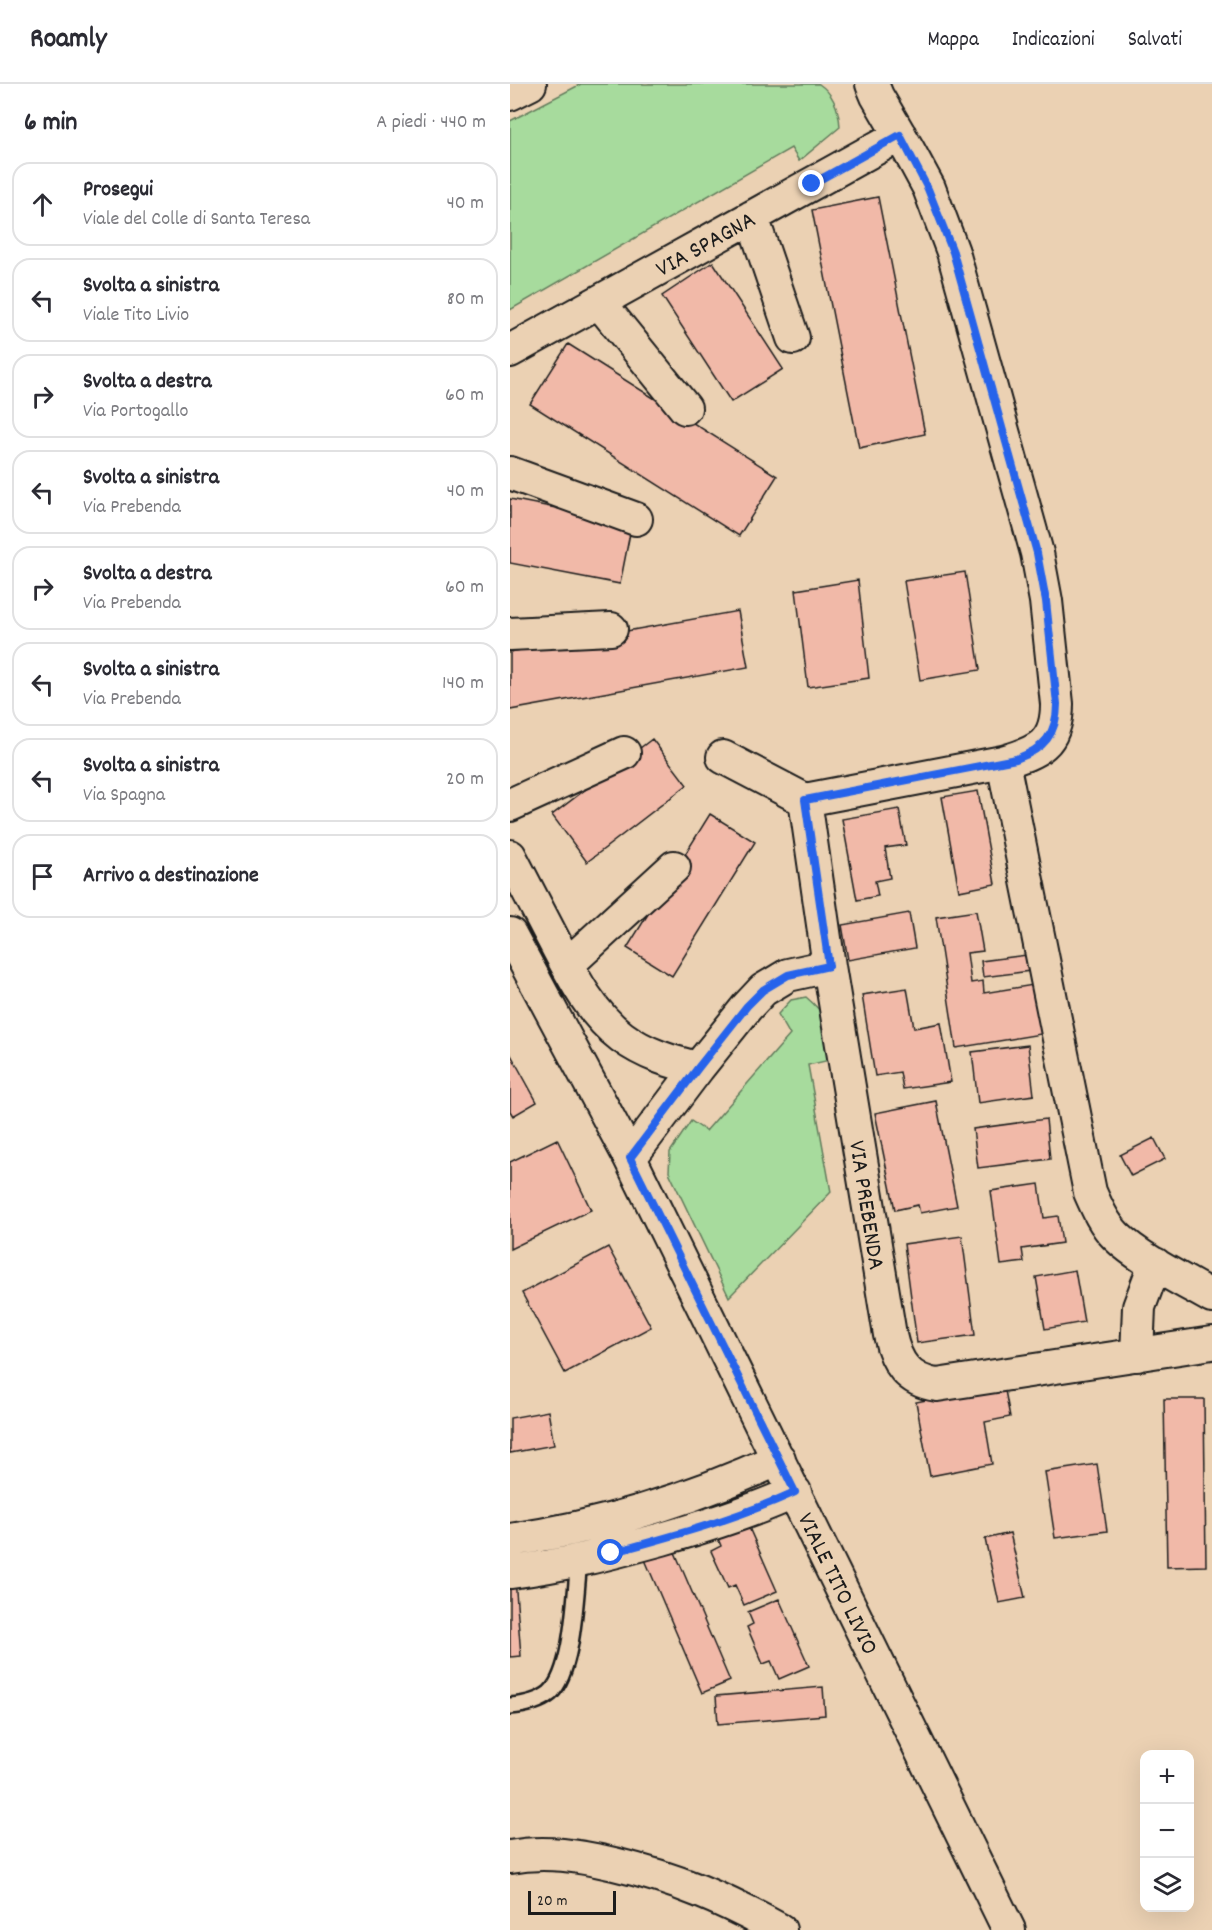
<!DOCTYPE html>
<html lang="it">
<meta charset="utf-8">
<style>
:root{--surface:#fff;--page:#f2f2f3;--text:#2b2b33;--muted:#7c7c81;--line:#e1e1e2}
body{margin:0;font-family:Dekko,sans-serif;background:var(--page);color:var(--text)}
.controls{position:absolute;right:18px;bottom:18px;display:grid;overflow:hidden;border-radius:12px;box-shadow:0 6px 24px #0002}
.controls button{width:54px;height:54px;display:grid;place-items:center;padding:0;border:0;border-bottom:2px solid var(--line);background:var(--surface);color:var(--text);font:30px sans-serif}
.scale{position:absolute;left:18px;bottom:15px;width:88px;box-sizing:border-box;padding-left:6px;border:3px solid #1c1c1c;border-top:0;font-size:16px;line-height:21px;white-space:nowrap;color:#1c1c1c;-webkit-text-stroke:4px #ebd1b3;paint-order:stroke}
.stop{position:absolute;width:18px;height:18px;margin:-14px;border:4px solid #2563eb;border-radius:50%;background:#fff}
.stop.end{background:#2563eb;border-color:#fff;box-shadow:0 2px 6px #0008}
.list{margin:0;padding:0;list-style:none}
h2{display:flex;justify-content:space-between;align-items:center;height:78px;margin:0;padding:0 24px;font-size:26px}
h2 small{font-size:20px;font-weight:400;color:var(--muted)}
.list li{display:grid;grid-template-columns:39px 1fr auto;gap:18px;align-items:center;box-sizing:border-box;height:84px;margin:0 12px 12px;padding:0 12px;border:2px solid var(--line);border-radius:18px}
.list b{display:block;font-size:22px;white-space:nowrap}
.list p{margin:0;font-size:20px;white-space:nowrap;color:var(--muted)}
.list em{font-size:20px;font-style:normal;color:var(--muted)}
.icon{flex:none;width:33px;height:33px;fill:none;stroke:currentColor;stroke-width:2;stroke-linecap:round;stroke-linejoin:round}
.map{position:relative;flex:none;width:702px;height:1846px;overflow:hidden}
header{display:flex;align-items:center;gap:36px;box-sizing:border-box;height:84px;padding:0 30px;background:var(--surface);border-bottom:2px solid var(--line)}
header strong{font-size:28px}
nav{display:flex;gap:33px;margin-inline-start:auto;font-size:21px}
main{display:flex}
aside{flex:1;background:var(--surface)}
.map>svg:first-child{display:block}
.green{fill:#a7db9d;stroke:#627c5c;stroke-width:1.5}
.building{fill:#f1b9a8;stroke:#1c1c1c;stroke-width:1.5}
.lines{fill:none;stroke-linecap:round;stroke-linejoin:round}
.service-casing{stroke:#1c1c1c;stroke-width:20}
.minor-casing{stroke:#1c1c1c;stroke-width:36}
.service{stroke:#ebd1b3;stroke-width:15}
.minor{stroke:#ebd1b3;stroke-width:32}
.route{stroke:#2563eb;stroke-width:8}
.labels{text-anchor:middle;stroke-width:5;stroke-linejoin:round;paint-order:stroke}
.street-label{font-size:24px;fill:#1c1c1c;stroke:#ebd1b3}
</style>
<header>
<strong>Roamly</strong>
<nav><a>Mappa</a><a>Indicazioni</a><a>Salvati</a></nav>
</header>
<main>
<aside>
<h2>6 min<small>A piedi · 440 m</small></h2>
<ul class="list">
<li><svg class="icon" aria-label="ahead" viewBox="0 0 24 24"><path d="M12 20V5M6 11l6-6 6 6"/></svg><div><b>Prosegui</b><p>Viale del Colle di Santa Teresa</p></div><em>40 m</em></li>
<li><svg class="icon" aria-label="left" viewBox="0 0 24 24"><path d="M17 20v-9H6M10 6l-5 5 5 5"/></svg><div><b>Svolta a sinistra</b><p>Viale Tito Livio</p></div><em>80 m</em></li>
<li><svg class="icon" aria-label="right" viewBox="0 0 24 24"><path d="M7 20v-9h11M14 6l5 5-5 5"/></svg><div><b>Svolta a destra</b><p>Via Portogallo</p></div><em>60 m</em></li>
<li><svg class="icon" aria-label="left" viewBox="0 0 24 24"><path d="M17 20v-9H6M10 6l-5 5 5 5"/></svg><div><b>Svolta a sinistra</b><p>Via Prebenda</p></div><em>40 m</em></li>
<li><svg class="icon" aria-label="right" viewBox="0 0 24 24"><path d="M7 20v-9h11M14 6l5 5-5 5"/></svg><div><b>Svolta a destra</b><p>Via Prebenda</p></div><em>60 m</em></li>
<li><svg class="icon" aria-label="left" viewBox="0 0 24 24"><path d="M17 20v-9H6M10 6l-5 5 5 5"/></svg><div><b>Svolta a sinistra</b><p>Via Prebenda</p></div><em>140 m</em></li>
<li><svg class="icon" aria-label="left" viewBox="0 0 24 24"><path d="M17 20v-9H6M10 6l-5 5 5 5"/></svg><div><b>Svolta a sinistra</b><p>Via Spagna</p></div><em>20 m</em></li>
<li><svg class="icon" aria-label="arrive" viewBox="0 0 24 24"><path d="M6 21V4h12l-3 4 3 4H6"/></svg><div><b>Arrivo a destinazione</b></div></li>
</ul>
</aside>
<div class="map">
<svg width="702" height="1846" viewBox="0 0 702 1846">
<rect width="100%" height="100%" fill="#ebd1b3"/>
<filter id="ink" filterUnits="userSpaceOnUse"><feTurbulence type="fractalNoise" baseFrequency=".0167" numOctaves="2"/><feDisplacementMap in="SourceGraphic" scale="12" xChannelSelector="R" yChannelSelector="G"/><feConvolveMatrix kernelMatrix="1 2 1 2 8 2 1 2 1" color-interpolation-filters="sRGB"/></filter>
<g filter="url(#ink)">
<path class="green" d="M71,0H309C324,10 329,26 330,43L289,77L281,64L0,226V37Z
M296,913C321,934 320,945 324,975L298,981L321,1108L219,1213L159,1088L160,1068L181,1037L196,1047L280,951L268,930L281,916Z"/>
<path class="building" d="M368,113L415,350L349,364L302,126Z
M203,178L273,285L221,318L152,212Z
M58,260L267,392L229,452L20,320Z
M0,415L122,439L110,500L0,479Z
M455,488L470,586L410,596L394,497Z
M348,496L359,594L298,603L286,506Z
M228,527L238,583L0,626V568Z
M142,655L177,701L77,778L42,731Z
M468,707L485,800L449,807L432,713Z
M389,725L396,761L375,764L380,794L365,797L368,812L347,816L332,735Z
M200,730L245,758L162,892L117,864Z
M466,827L473,867L457,869L461,899L473,897L474,909L523,901L531,950L446,964L426,833Z
M399,829L405,864L338,876L332,841Z
M517,871L520,887L473,893L471,877Z
M397,904L404,944L431,939L441,998L393,1005L390,988L365,992L352,911Z
M518,961L524,1011L468,1019L462,968Z
M0,969L27,1018L3,1032L0,1027Z
M426,1017L447,1122L410,1129L408,1121L385,1126L365,1029Z
M536,1035L540,1075L468,1084L463,1045Z
M644,1054L655,1075L621,1092L610,1071Z
M47,1055L81,1126L0,1165V1078Z
M529,1100L534,1134L548,1132L552,1159L512,1165L514,1178L491,1181L481,1107Z
M452,1152L465,1251L407,1259L394,1160Z
M98,1163L141,1243L55,1289L12,1209Z
M565,1186L574,1238L535,1245L526,1193Z
M494,1301L500,1333L475,1338L482,1380L420,1392L406,1318Z
M654,1315H694L696,1482L657,1483Z
M38,1327L44,1361L0,1369V1334Z
M587,1380L597,1447L545,1454L535,1388Z
M236,1437L267,1507L234,1521L225,1501L218,1504L201,1467L211,1462L206,1450Z
M500,1449L515,1514L489,1519L475,1455Z
M161,1459L220,1597L192,1609L133,1471Z
M5,1494L11,1572L0,1573V1495Z
M269,1515L299,1582L269,1595L261,1577L253,1580L237,1543L243,1540L238,1528Z
M313,1603L315,1631L208,1640L206,1612Z"/>
<g class="lines">
<g class="service-casing">
<path id="service" d="M0,1622C13,1621 29,1618 40,1609C64,1586 65,1510 69,1477"/>
</g>
<g class="minor-casing">
<path id="minor" d="M362,0L367,12L399,67L419,104L443,168L527,469L536,517L547,620C547,660 528,668 493,678
M0,10L20,0
M242,133L283,254
M89,218L175,324
M0,267L390,51
M0,389L126,435
M0,550L101,545
M213,673L295,716L493,678L580,1108C587,1124 594,1140 606,1152C628,1174 674,1197 702,1213
M295,716L319,882L380,1251C386,1279 398,1297 427,1301L702,1259
M0,721L114,669
M0,772C14,799 28,826 42,853C61,889 79,928 112,953C135,970 161,978 188,984
M0,850L120,1074L499,1846
M57,881L164,783
M120,1074L188,984L237,923L253,906L278,891L319,882
M627,1271L629,1223L645,1180
M0,1456C92,1443 184,1414 269,1375
M0,1488C52,1482 101,1469 152,1455C197,1442 242,1428 285,1408
M0,1773C35,1766 70,1772 104,1780C168,1795 213,1815 270,1846"/>
</g>
<use href="#service" class="service"/>
<use href="#minor" class="minor"/>
</g>
</g>
<g class="lines" filter="url(#ink)">
<path class="route" d="M101,1469C163,1452 226,1435 285,1408L120,1074L188,984L237,922L253,906L278,891L319,882L295,716L506,675C534,665 547,650 547,620L536,517L527,469L443,168L418,105L390,51L302,100"/>
</g>
<g class="labels">
<g class="street-label">
<text transform="translate(195 159) rotate(-29)" y="8">VIA SPAGNA</text>
<text transform="translate(358 1121) rotate(81)" y="8">VIA PREBENDA</text>
<text transform="translate(329 1499) rotate(64)" y="8">VIALE TITO LIVIO</text>
</g>
</g>
</svg>
<div class="controls">
<button>+</button>
<button>−</button>
<button><svg class="icon" aria-label="layers" viewBox="0 0 24 24"><path d="M12 4l9 5-9 5-9-5zM3 14l9 5 9-5"/></svg></button>
</div>
<div class="scale">20 m</div>
<div class="stop" style="left:101px;top:1469px"></div>
<div class="stop end" style="left:302px;top:100px"></div>
</div>
</main>
